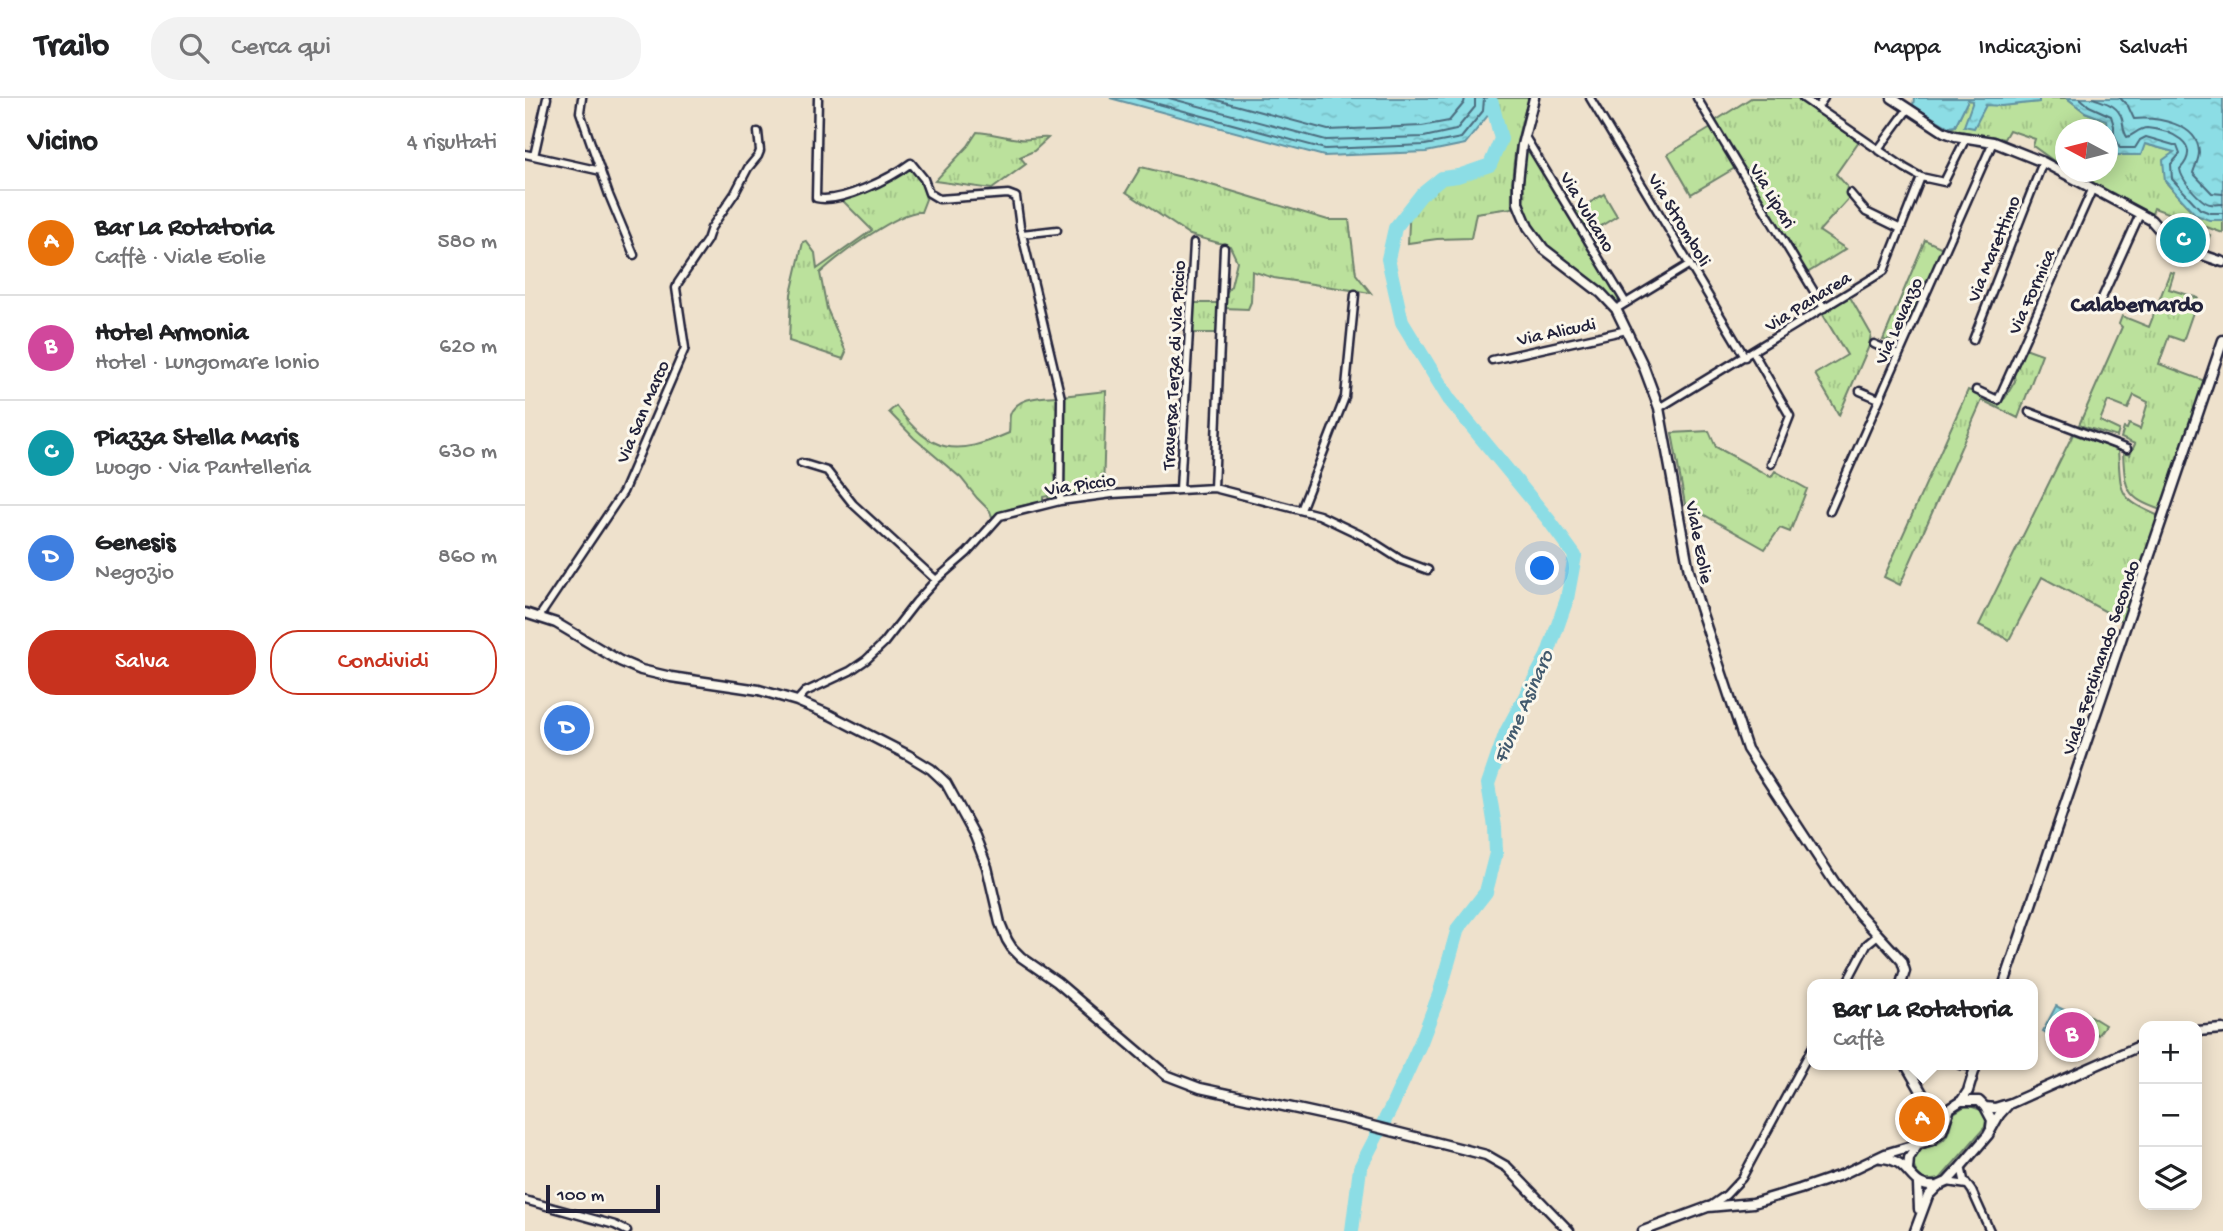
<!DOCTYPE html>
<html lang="it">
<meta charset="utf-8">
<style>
:root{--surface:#fff;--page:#f2f2f2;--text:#202124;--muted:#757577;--line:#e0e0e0;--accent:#c8321e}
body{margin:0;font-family:"Gochi Hand",sans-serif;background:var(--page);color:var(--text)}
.controls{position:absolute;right:21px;bottom:21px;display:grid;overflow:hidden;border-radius:14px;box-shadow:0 4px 18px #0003}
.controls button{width:63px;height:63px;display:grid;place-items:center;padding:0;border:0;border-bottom:2px solid var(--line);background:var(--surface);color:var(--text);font:35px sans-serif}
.compass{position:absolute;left:1530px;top:21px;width:63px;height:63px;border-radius:50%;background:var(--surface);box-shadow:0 4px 18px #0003;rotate:277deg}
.scale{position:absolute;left:21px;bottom:18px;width:114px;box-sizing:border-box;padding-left:7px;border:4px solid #22223b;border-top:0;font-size:19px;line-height:24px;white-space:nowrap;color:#22223b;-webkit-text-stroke:5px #fbf7ec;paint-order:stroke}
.you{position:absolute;left:1018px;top:471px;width:24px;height:24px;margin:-18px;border:5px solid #fff;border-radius:50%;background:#1a73e8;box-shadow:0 0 0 10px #1a73e833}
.badge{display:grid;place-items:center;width:46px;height:46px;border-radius:50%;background:var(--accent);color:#fff;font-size:23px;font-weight:700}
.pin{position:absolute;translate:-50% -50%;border:4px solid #fff;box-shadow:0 2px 7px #0006}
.popup{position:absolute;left:1282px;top:881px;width:231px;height:91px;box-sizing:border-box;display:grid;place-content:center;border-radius:14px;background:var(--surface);filter:drop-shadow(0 2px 5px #0005);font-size:23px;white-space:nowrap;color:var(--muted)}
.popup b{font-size:26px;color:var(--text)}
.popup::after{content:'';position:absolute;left:50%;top:100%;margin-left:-14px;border:14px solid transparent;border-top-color:var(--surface)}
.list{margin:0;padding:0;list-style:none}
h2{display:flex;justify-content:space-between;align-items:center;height:91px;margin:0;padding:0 28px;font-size:30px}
h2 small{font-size:23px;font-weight:400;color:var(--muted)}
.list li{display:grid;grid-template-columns:46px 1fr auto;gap:21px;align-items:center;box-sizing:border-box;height:105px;padding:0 28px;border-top:2px solid var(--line)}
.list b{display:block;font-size:26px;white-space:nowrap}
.list p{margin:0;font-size:23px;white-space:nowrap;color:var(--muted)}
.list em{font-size:23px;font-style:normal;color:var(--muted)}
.actions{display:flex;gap:14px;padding:21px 28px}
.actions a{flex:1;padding:16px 0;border:2px solid var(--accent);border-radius:28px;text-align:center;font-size:24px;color:var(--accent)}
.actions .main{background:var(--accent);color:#fff}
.icon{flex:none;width:38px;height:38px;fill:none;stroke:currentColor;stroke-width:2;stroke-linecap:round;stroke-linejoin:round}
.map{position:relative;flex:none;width:1698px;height:1133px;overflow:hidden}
header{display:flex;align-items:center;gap:42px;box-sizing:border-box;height:98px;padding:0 35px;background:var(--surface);border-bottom:2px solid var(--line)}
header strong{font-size:33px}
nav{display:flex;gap:38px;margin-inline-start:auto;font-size:24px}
.search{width:490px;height:63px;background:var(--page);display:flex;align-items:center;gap:18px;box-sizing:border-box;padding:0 24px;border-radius:28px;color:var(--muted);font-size:26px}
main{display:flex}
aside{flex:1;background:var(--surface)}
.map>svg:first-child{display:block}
.grass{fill:url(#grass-tufts);stroke:#6e826c;stroke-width:2}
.green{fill:#bbe19c;stroke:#6e826c;stroke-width:2}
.water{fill:url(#water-ripples);stroke:#6292a1;stroke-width:2}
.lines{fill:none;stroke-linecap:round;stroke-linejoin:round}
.shore{stroke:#4c6d7f;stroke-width:2}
.river{stroke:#8cdde5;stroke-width:14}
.minor-casing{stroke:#22223b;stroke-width:11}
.tertiary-casing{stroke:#22223b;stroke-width:13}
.minor{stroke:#fbf7ec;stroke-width:6}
.tertiary{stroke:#fbf7ec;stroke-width:8}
.labels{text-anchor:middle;stroke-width:6;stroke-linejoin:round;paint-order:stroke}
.street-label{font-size:19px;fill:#22223b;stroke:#fbf7ec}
.water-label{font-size:21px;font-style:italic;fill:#425a6e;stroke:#fbf7ec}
.quarter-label{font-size:23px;font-weight:bold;fill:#22223b;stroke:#fbf7ec}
</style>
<header>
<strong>Trailo</strong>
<div class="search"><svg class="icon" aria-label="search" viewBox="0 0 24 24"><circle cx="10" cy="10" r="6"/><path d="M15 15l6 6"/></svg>Cerca qui</div>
<nav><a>Mappa</a><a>Indicazioni</a><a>Salvati</a></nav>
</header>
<main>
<aside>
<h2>Vicino<small>4 risultati</small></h2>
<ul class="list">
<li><span class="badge" style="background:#e8710a">A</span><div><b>Bar La Rotatoria</b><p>Caffè · Viale Eolie</p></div><em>580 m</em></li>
<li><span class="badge" style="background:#d1479c">B</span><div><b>Hotel Armonia</b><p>Hotel · Lungomare Ionio</p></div><em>620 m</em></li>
<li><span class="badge" style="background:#0f9aa8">C</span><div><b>Piazza Stella Maris</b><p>Luogo · Via Pantelleria</p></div><em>630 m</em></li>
<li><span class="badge" style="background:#3f7fe0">D</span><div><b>Genesis</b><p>Negozio</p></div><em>860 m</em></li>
</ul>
<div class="actions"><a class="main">Salva</a><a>Condividi</a></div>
</aside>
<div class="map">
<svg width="1698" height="1133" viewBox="0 0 1698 1133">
<defs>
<pattern id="grass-tufts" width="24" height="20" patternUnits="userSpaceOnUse" patternTransform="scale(1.75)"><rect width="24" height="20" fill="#bbe19c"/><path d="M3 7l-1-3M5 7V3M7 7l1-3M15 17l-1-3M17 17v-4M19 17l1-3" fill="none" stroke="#a0c187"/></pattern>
<pattern id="water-ripples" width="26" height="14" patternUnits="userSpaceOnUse" patternTransform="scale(1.75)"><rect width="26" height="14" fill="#8cdde5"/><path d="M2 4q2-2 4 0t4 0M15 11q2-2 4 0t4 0" fill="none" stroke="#78bdc5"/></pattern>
</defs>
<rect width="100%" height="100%" fill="#eee1cc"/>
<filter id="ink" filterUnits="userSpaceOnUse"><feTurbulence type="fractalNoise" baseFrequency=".0143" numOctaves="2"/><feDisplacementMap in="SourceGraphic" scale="14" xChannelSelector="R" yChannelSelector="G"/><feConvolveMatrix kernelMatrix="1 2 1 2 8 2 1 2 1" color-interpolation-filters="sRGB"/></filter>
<g filter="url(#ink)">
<path class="grass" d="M966,0H1004C991,38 986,70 987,110L951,115L946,140L912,141L883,145L885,106L902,86L920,75L949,70L965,60L970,49L971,37L964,16L967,5Z
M1226,0H1272L1334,43L1311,76L1322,88L1321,97L1324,100L1294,133L1321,151L1282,175L1190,23Z
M1514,0H1542L1560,14L1581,22L1586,45L1620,46L1650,54L1640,83C1659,104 1668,123 1698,122V135L1629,110L1627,116L1558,83L1544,74H1582V32H1540V71L1508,48L1510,41L1484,32L1479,41L1435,33L1424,29L1430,28L1443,1C1467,12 1489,5 1513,4Z
M1186,30L1210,70L1166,96L1143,56Z
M452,34C466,35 480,39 494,41C502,43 512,39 523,40L509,53L495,59L501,66L467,91L410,83L443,48Z
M1002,47L1094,198V203L1090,204C1054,176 1000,147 997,96C996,80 1000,63 1002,47Z
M386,69L396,80L401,101L396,114C374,112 312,159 295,175L302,211L321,254L318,261L264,243L266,196L278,144L281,143L290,155L292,171L347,132L316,101C341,93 365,85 386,69Z
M616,69L673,83L803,122H824L831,176L846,195L749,180L727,173L726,204L723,211L698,210L699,198L706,188L712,163L705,148L665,137L601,94Z
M1079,96L1092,118L1063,136L1050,114Z
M1400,142L1418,150C1409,171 1387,249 1358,242Z
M1645,174L1649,175L1644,191L1673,200L1658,243L1644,238L1634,266L1680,283L1636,412C1600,400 1600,391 1598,355L1605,357L1610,346L1596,340L1599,330L1602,331L1604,326L1615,331L1623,304L1609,297L1603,311L1583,303L1575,323L1594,332L1592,339L1554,327L1597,229L1594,226L1597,218L1624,229Z
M1325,199L1346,236L1344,248L1314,317L1290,276L1322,257L1297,215Z
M668,205H694L693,235H666Z
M1500,250L1517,256L1493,320L1457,302L1375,487L1359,479L1443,292L1474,305L1480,300L1490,283L1488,274Z
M581,293L578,394L540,399L538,395L537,298Z
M533,298L532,399L524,403L523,398L518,399V404C500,407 482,410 467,419L465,413L452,400L436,380L389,340L364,314L371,308C407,357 431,358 484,335C485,329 484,322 485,317C491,298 518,299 533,298Z
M1184,333L1191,349L1246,379L1250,373L1282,391L1265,434L1255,430L1240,451L1160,406L1147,335Z
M1548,336L1593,352C1596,395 1592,400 1634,418L1598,523L1517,479L1484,542L1454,527Z"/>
<path class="green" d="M1665,130L1685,137L1680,150L1661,143Z
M1562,916L1580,927L1573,937L1556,926Z
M1442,1007L1456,1012L1461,1021L1460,1029L1415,1081L1400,1083C1391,1077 1383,1064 1393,1054C1400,1047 1411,1049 1419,1041C1426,1034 1425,1023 1429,1015Z"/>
<path class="water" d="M585,0H965L967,5L964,16L940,46L901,54L799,58Z
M1389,0H1514V4L1477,8L1461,7L1449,30L1439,28L1448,3L1443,2L1430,28L1424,29L1388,8Z
M1542,0H1698V122H1684L1671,117L1640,83L1638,62L1649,54L1620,46L1616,57H1587L1581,22L1560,14Z
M1531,908L1543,914L1529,939L1518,933Z"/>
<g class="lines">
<path class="shore" d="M611,0L800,51L900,47L936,40L958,13L959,0
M644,0L801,42L899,39L931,32L950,9V0
M684,0L803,32L897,28L924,23L939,5L940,0
M1555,0L1564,8L1586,18L1589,28V36L1595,50H1610L1615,42L1621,39L1652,48L1655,56L1646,66L1647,81L1675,111L1685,115H1698
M1568,0C1581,5 1593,7 1597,21C1599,29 1598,33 1602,39C1609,37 1614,30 1622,30C1644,32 1679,45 1655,71C1656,81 1671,98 1680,104C1686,108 1692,106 1698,106
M1595,0L1603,8L1609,21C1631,19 1673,25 1674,54C1674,62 1670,68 1668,75L1687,95L1698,96"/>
<path class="river" d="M827,1133L835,1070L866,1010L896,944L915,894L933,830L961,794L971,755L970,729L963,686L981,634L1022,558L1042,501L1050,458L1023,421L924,301L877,224L863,161L870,130L896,97L917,80L933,78L965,67L976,41L967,5"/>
<g class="minor-casing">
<path id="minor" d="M57,0L55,14L84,97L109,157
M293,0L291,100C315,106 366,80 386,65L399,81L404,95L414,101L483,96L491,99L495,129L497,136
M1065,0L1220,259
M1172,0L1299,210
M1278,0L1380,70L1396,79L1419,84L1441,40
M1292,10L1299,0
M999,37L1101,205
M1353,52L1383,11
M0,56L76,73
M9,58L22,0
M1325,95L1341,114L1376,131
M532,132L497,136L536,300L535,403
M1091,211L1165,166
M1572,211L1615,116
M1448,242L1518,64
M1349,246L1373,257
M1228,254L1265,318L1246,366
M967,262L1102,232
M1451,292L1473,302L1567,92
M1335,293L1354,301
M1134,310L1359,173L1396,79
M1504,314L1602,351
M276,365L302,373L328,406L411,482
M689,390L699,150
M655,391L669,145
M776,412L820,299L830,196
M1305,413L1468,44
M14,519L98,394L160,250L151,190L153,185L182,142L186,130L210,95L223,70L233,58L235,53L233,34
M272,603L280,594L325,573L341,562L359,545L391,504L411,482L442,455L475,418L535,403L587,396L689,390L794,417L840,439L876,462L903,472
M1321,886L1342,846L1353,837
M1435,967L1451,969
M1385,974L1396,967
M1436,1068L1439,1082L1447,1093L1465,1133
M1422,1084L1442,1087
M0,1102L90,1127L102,1133
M1185,1108L1201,1097L1217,1080L1287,950"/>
</g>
<g class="tertiary-casing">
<path id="tertiary" d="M1009,0L997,47L993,84V105L997,115L1003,129L1019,151L1076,195L1091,211L1118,267L1134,310L1164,473L1175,510L1222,651L1310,785L1335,817L1377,863L1380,873L1376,886
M1367,0L1419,34L1430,38L1468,44L1518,64L1626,122L1648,147L1698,164
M0,515L31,525L95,563L116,572L146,579L234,592L272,603L305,617L383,657L406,671L421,685L450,738L462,769L475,825L482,842L487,850L496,859L532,884L641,977L675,990L823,1022L961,1057L982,1069L1044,1133
M1479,886L1698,242
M1672,933L1698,931
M1381,967L1412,1021L1415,1035
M1437,1002L1443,993L1451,967
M1460,1009L1470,1010L1486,1005L1619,946
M1356,1060C1388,1061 1382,1092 1413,1088
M1383,1072L1384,1060L1392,1048
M1393,1086L1394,1111
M1118,1133L1183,1109L1228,1105L1275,1091L1316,1077L1360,1056L1407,1042L1417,1033L1425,1010L1436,1003H1454L1460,1009L1467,1022L1466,1029
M1390,1133L1403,1098L1413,1088L1422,1084L1433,1072L1463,1037L1474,1017L1483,1007"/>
</g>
<use href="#minor" class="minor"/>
<use href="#tertiary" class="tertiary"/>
</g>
</g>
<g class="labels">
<g class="street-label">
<text transform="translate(1249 97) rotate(59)" y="7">Via Lipari</text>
<text transform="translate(1064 113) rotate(59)" y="7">Via Vulcano</text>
<text transform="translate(1156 121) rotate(59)" y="7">Via Stromboli</text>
<text transform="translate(1467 150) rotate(-68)" y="7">Via Marettimo</text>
<text transform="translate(1505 193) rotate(-66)" y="7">Via Formica</text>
<text transform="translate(1282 202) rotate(-32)" y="7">Via Panarea</text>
<text transform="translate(1372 222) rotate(-66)" y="7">Via Levanzo</text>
<text transform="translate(1031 232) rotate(-12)" y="7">Via Alicudi</text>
<text transform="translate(647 267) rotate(-87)" y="7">Traversa Terza di Via Piccio</text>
<text transform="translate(116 313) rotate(-67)" y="7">Via San Marco</text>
<text transform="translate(555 385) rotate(-8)" y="7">Via Piccio</text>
<text transform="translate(1176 444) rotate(79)" y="7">Viale Eolie</text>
<text transform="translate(1574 559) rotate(-71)" y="7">Viale Ferdinando Secondo</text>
</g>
<g class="water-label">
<text transform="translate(997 608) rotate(-66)" y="7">Fiume Asinaro</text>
</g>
<g class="quarter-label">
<text x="1612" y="213">Calabernardo</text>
</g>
</g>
</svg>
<div class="controls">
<button>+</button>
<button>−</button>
<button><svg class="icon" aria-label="layers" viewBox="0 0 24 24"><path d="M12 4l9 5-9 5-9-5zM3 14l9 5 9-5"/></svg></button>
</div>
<svg class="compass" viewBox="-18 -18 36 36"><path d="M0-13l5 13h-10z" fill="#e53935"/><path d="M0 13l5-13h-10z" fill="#757577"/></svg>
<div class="scale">100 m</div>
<div class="you"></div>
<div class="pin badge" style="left:1397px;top:1021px;background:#e8710a">A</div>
<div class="popup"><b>Bar La Rotatoria</b>Caffè</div>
<div class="pin badge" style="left:1547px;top:937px;background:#d1479c">B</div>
<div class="pin badge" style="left:1658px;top:142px;background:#0f9aa8">C</div>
<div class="pin badge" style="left:42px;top:630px;background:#3f7fe0">D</div>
</div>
</main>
